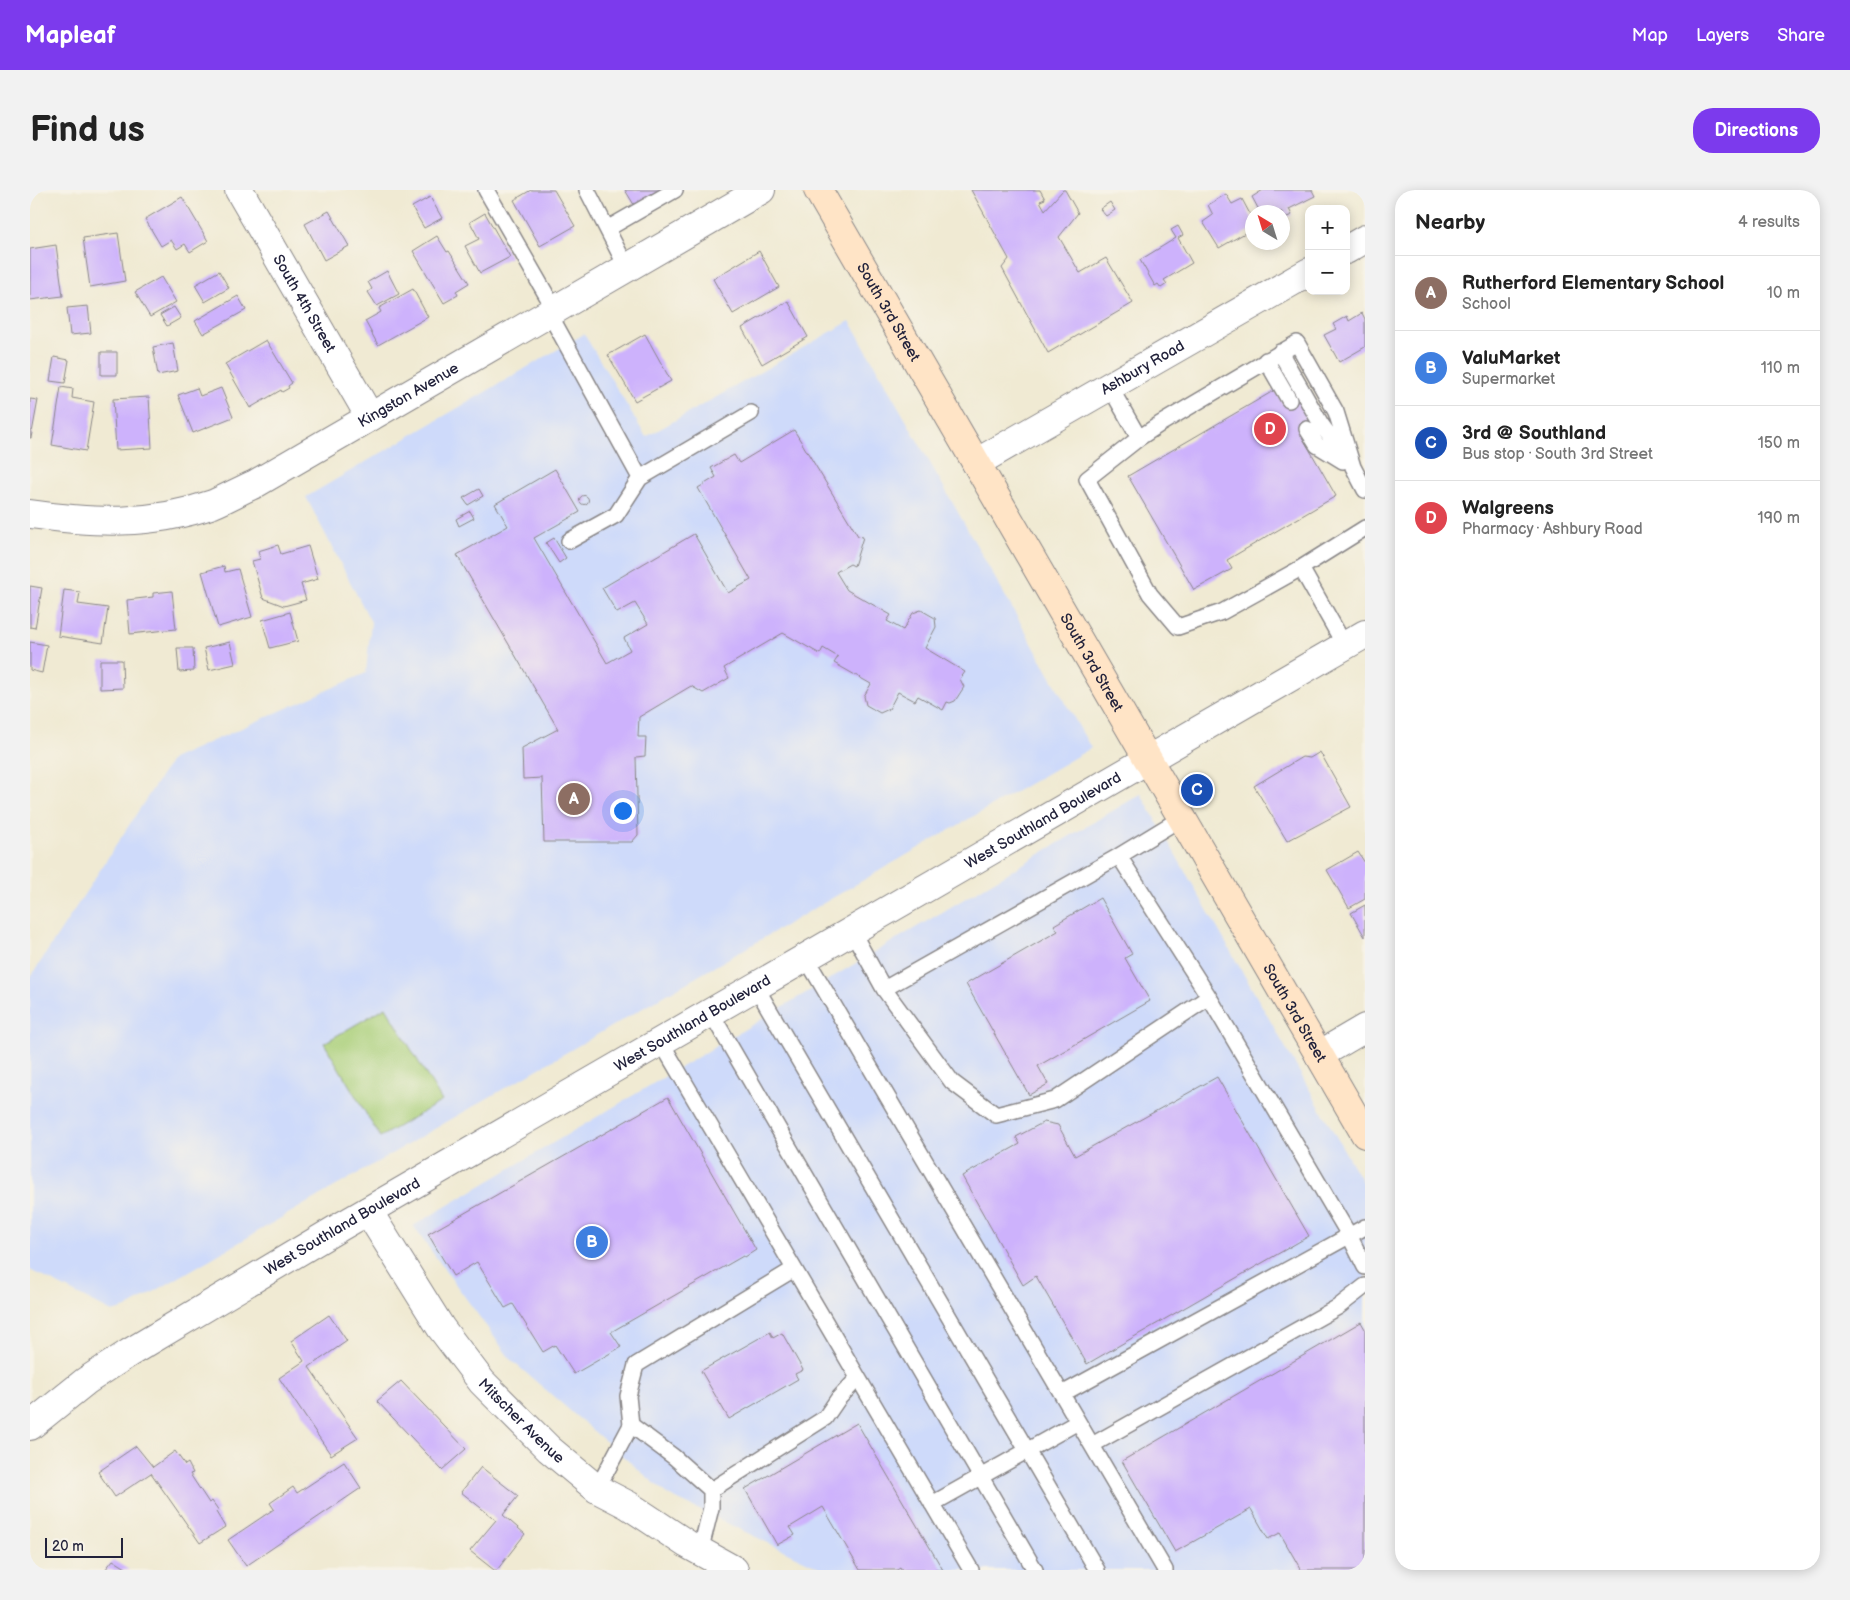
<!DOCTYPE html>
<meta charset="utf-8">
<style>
:root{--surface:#fff;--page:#f2f2f2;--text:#222;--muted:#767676;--line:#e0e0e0;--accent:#7c3aed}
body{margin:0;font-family:"Balsamiq Sans",sans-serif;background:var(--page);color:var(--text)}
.controls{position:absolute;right:15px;top:15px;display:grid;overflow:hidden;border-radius:10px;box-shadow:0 2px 12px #0003}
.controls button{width:45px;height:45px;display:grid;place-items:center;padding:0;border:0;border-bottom:1px solid var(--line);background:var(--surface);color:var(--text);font:25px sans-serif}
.compass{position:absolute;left:1215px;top:15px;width:45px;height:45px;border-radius:50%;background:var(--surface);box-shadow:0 2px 12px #0003;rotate:322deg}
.scale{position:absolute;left:15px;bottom:12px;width:78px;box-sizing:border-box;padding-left:5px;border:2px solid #22223b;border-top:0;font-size:14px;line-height:18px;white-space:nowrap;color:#22223b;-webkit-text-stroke:4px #f7f3e8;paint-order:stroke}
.you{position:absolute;left:592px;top:620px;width:18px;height:18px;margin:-12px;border:4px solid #fff;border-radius:50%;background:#1a73e8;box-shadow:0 0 0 8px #1a73e833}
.badge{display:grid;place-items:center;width:32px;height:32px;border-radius:50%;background:var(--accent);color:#fff;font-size:16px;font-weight:700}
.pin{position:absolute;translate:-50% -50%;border:2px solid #fff;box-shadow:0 1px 5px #0006}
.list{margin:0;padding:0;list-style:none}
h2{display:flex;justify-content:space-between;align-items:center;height:65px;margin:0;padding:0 20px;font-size:21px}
h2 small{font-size:16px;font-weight:400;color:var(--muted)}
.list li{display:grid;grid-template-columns:32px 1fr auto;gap:15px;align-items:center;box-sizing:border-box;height:75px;padding:0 20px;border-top:1px solid var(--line)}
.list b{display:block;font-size:19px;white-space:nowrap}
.list p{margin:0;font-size:16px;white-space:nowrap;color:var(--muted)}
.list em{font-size:16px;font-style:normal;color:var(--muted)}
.map{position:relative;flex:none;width:1335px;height:1380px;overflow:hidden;border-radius:20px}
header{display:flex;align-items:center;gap:30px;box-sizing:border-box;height:70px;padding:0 25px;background:var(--accent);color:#fff}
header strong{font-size:24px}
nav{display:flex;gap:28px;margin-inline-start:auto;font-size:18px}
.intro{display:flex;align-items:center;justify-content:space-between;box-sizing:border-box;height:120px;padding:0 30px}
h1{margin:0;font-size:35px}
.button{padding:12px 22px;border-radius:20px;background:var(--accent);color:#fff;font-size:18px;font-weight:700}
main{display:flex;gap:30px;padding:0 30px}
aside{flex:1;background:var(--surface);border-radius:20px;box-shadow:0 2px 12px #0003}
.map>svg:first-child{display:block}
.built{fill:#cedafa}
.green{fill:#a9cf78;stroke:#66785a}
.building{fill:#cdb2fc}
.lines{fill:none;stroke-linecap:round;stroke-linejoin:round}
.lane-casing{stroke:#898687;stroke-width:18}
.street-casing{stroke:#898687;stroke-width:30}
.secondary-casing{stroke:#898687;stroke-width:30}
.lane{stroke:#fff;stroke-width:15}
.street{stroke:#fff;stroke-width:28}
.secondary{stroke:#ffe4c6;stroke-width:28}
.labels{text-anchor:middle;stroke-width:4;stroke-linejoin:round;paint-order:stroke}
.street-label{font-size:15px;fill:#22223b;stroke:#f7f3e8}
</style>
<header>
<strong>Mapleaf</strong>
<nav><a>Map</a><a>Layers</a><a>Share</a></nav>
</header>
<div class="intro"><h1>Find us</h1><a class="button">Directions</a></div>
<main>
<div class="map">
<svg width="1335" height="1380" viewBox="0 0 1335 1380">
<rect width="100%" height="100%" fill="#f7f3e8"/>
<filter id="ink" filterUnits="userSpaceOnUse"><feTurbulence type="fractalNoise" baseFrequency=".02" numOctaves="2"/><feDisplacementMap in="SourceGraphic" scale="10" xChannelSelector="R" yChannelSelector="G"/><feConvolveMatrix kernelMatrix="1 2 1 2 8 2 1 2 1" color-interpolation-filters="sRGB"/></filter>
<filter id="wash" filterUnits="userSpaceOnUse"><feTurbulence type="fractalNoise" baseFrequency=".0096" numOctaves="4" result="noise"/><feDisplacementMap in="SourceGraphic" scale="20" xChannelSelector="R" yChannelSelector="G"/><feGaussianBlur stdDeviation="1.12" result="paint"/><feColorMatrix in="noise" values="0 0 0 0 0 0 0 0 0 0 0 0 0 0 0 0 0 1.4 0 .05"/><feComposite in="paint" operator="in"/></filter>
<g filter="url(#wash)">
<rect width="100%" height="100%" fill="#f0ead3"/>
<path class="built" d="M820,131L1061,558L96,1118L82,1122L0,1080V788L142,569L336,483L341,432L276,307L554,144L616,247Z
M1111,604L1335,997V1380H795L638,1305L481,1170L383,1036Z"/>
<path class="green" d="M356,817L412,911L350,947L294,853Z"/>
<g id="blocks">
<path class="building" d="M501,0H524L545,36L510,56L484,10Z
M595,0H637L606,18Z
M941,0H1010L1015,9L1010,11L1015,20L1033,0H1035L1048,23L1029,47L1050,83L1076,68L1103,113L1018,163L972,78L979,69Z
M1233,0H1282L1285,6L1259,19L1262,25L1252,29V22H1230L1222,7Z
M1196,4L1202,14L1212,9L1222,28V39L1189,58L1173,32L1183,25L1178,15Z
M152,7L178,51L160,62L155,54L147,59L141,50L131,56L115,29Z
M400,7L412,28L394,38L382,17Z
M1080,12L1085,20L1076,26L1070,19Z
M299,21L319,56L294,70L275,34Z
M455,23L480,67L450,83L435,56L449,49L440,32Z
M1148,36L1153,45L1148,48L1162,73L1134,90L1137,94L1131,98L1128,94L1125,96L1110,70L1146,48L1141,40Z
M88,43L95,91L60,97L53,48Z
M407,46L417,62L419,61L439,93L426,101L428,105L414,113L383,61Z
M26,55L33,106L0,110V59Z
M729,61L749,97L703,124L683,89Z
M189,81L199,98L175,112L165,95Z
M357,81L369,104L347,116L338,102L342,99L338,92Z
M131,87L146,112L120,127L105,102Z
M383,99L398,127L348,155L335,131L351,122L349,118Z
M208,106L216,120L173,144L165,131Z
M758,111L778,147L732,174L712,138Z
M58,116L61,143L40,145L37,118Z
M144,117L151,128L137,136L130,125Z
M1332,123L1335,129V157L1309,172L1294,145L1306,139L1303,134L1317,126L1319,131Z
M615,144L641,191L605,211L578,165Z
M236,150L262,193L258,196L259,198L252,202L251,200L220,218L195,174Z
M143,153L148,181L128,185L123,157Z
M71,162H87V185H71Z
M24,167L39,170L35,193L20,191Z
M31,197L43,199L42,208L64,212L56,261L22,255Z
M167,198L170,206L191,198L203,227L163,243L148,205Z
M1245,200L1253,214L1272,202L1288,232L1270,243L1306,306L1197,370L1202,379L1164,400L1098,286Z
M119,207L122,258L86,260L83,209Z
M0,209L8,210L1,248H0Z
M764,240L828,346L833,347L824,376L820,374L806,382L817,400L861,425L857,431L873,440L883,423L891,420L905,428L906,437L895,458L935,482L930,489L934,497L925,511L920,513L917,512L913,520L888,506L885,511L868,502L859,519L850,523L836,515L834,506L841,494L804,473L808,467L793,458L790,464L753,443L694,478L699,488L673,503L661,496L609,527L608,547H616L615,566L606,567L608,645L602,652H514L512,588L493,589L492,558L528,539L427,365L478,336L465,314L525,279L550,322L504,348L577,473L600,460L594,448L618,434L605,413L587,423L572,398L664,344L698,403L721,390L668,298L686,287L681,278L704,265L709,273Z
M449,299L453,306L438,315L433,308Z
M549.5 310a4.5 4.5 0 1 1 9 0a4.5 4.5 0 1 1-9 0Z
M440,321L444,328L429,336L426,329Z
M524,348L536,368L529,373L516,353Z
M248,355L251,364L278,356L288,389L271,394L276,410L254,416L233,408L222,371L230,369L228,361Z
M194,376L195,382L208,379L222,427L188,437L172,382Z
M0,396L12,398L5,438L0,437Z
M34,400L50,402L48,414L78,418L73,453L28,446Z
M142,401L146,439L100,444L97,410L123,407V403Z
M260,422L268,451L240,458L232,430Z
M0,452L17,455L12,483L0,480Z
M200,452L205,474L179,480L174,458Z
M147,458H163L164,481L149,482Z
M70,470H92L93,498L70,499Z
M1290,562L1321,617L1257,651L1224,596L1272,567L1280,568Z
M1328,662L1335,673V709L1319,718L1297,680Z
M1070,708L1102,764L1095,768L1120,811L1008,876L1018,894L999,905L936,794L1028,741L1024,735Z
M1335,715V747L1321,723Z
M1187,887L1279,1046L1057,1174L1006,1086L993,1095L932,986L990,954L986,947L1014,932L1028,935L1045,966Z
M638,907L726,1060L715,1067L713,1066L581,1142L591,1157L544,1184L525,1155L513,1162L483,1114L475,1118L447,1072L423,1086L398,1044Z
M299,1125L317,1151L279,1177L328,1248L301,1265L249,1188L274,1171L261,1151Z
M1331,1132L1335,1139V1380H1271L1250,1343L1238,1349L1221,1319L1145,1362L1092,1271Z
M740,1142L743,1148L752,1143L773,1180L765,1184L768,1189L699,1229L671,1181Z
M371,1191L436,1259L412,1280L347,1211Z
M827,1233L913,1380H871L870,1378L867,1380H830L793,1317L760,1337L765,1345L747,1355L715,1299Z
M106,1256L123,1277L145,1261L155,1275L158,1273L163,1283L160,1284L179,1313L182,1311L189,1321L186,1322L195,1337L170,1353L121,1283L85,1307L68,1282Z
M314,1272L331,1298L216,1376L198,1350L244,1319L240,1313L263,1297L267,1303Z
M451,1277L488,1306L473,1325L495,1344L467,1380H464L440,1361L466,1330L431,1302Z
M83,1370L99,1380H75Z"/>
</g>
</g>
<g filter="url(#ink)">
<use href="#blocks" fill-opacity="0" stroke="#898687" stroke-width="1"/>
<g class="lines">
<g class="lane-casing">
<path id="lane" d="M456,0L525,120
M557,0L597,78
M577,39L645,0
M519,123L610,288L721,223
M1250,162L1291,234L1317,270
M1236,170L1259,210
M1080,197L1109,248
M1277,239L1287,255L1313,271
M1335,300L1323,277L1306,222L1267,153L1130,234L1109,248L1057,289L1120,404L1148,437L1192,422L1271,378L1335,338
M539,351L586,325L610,288
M1271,378L1315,456
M1153,627L1089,666L1179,807L1319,1045L1335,1077
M822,741L854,799L1089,666
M776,768L1135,1380
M726,797L1067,1380
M854,799L922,892L966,925L1025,910L1179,807
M681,823L1005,1380
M631,852L941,1380
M1032,1204L1335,1037
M601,1235L644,1267L681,1300V1318L670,1362
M1062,1255L1308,1117L1335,1096
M567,1299L601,1235L598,1206L606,1175L764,1079
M681,1300L795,1228L808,1209L828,1188
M902,1314L1048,1232"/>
</g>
<g class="street-casing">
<g id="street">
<path id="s1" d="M209,0L340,227"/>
<path d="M1316,60L1335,49"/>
<path id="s2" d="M946,273L1279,82"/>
<path id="s3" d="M0,324C64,333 120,336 183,314C197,308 211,300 225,294L731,0"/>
<path d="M1289,865L1335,838"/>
<path id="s4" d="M338,1021L411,1138L452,1192L519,1259L567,1299L598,1315L657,1354L704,1380"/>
<path id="s5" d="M0,1236L56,1191L99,1163L310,1037L1335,444"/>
</g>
</g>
<g class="secondary-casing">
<g id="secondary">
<path id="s6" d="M788,0L1335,944"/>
</g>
</g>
<use href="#lane" class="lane"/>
<use href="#street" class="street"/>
<use href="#secondary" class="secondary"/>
</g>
</g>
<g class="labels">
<g class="street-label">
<text dy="5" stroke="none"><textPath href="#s1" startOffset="131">South 4th Street</textPath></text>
<text dy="5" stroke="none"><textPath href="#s6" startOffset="141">South 3rd Street</textPath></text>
<text dy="5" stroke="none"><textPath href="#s2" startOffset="192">Ashbury Road</textPath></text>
<text dy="5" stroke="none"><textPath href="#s3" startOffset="409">Kingston Avenue</textPath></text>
<text dy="5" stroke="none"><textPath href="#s6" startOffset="546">South 3rd Street</textPath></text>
<text dy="5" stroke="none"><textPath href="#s5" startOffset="1181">West Southland Boulevard</textPath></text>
<text dy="5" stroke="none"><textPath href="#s6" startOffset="951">South 3rd Street</textPath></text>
<text dy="5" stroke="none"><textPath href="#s5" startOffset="776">West Southland Boulevard</textPath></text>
<text dy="5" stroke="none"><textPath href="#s5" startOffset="371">West Southland Boulevard</textPath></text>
<text dy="5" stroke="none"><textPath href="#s4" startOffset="261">Mitscher Avenue</textPath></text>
</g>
</g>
</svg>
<div class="controls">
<button>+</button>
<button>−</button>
</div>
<svg class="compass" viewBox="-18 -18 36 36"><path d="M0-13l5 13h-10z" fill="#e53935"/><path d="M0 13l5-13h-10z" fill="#767676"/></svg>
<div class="scale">20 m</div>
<div class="you"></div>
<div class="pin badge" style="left:544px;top:609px;background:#8d6e63">A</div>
<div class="pin badge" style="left:562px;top:1052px;background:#3f7fe0">B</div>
<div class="pin badge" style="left:1167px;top:600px;background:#1a4fb4">C</div>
<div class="pin badge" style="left:1240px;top:239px;background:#e0444e">D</div>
</div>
<aside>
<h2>Nearby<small>4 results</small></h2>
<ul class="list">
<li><span class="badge" style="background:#8d6e63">A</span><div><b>Rutherford Elementary School</b><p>School</p></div><em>10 m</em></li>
<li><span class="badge" style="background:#3f7fe0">B</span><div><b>ValuMarket</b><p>Supermarket</p></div><em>110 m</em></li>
<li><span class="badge" style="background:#1a4fb4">C</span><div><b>3rd @ Southland</b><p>Bus stop · South 3rd Street</p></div><em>150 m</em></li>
<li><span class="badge" style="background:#e0444e">D</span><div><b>Walgreens</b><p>Pharmacy · Ashbury Road</p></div><em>190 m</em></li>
</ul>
</aside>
</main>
